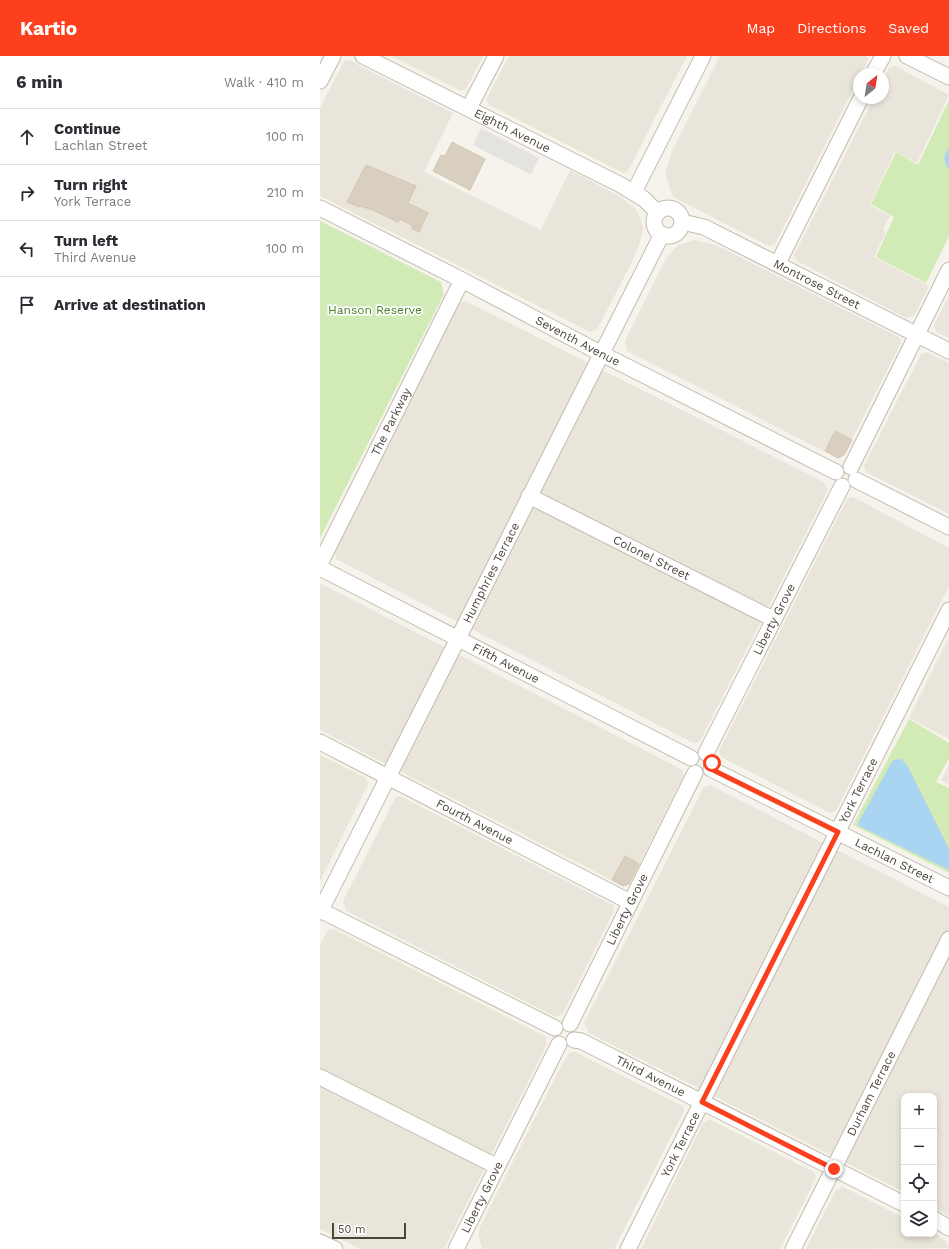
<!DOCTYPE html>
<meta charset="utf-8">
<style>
:root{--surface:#fff;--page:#f7f7f7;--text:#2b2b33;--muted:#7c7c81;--line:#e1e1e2;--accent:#fc3f1d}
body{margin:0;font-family:"Work Sans",sans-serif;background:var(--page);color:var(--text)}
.controls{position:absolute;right:12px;bottom:12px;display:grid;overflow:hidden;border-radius:8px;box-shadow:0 2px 6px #0003}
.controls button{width:36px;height:36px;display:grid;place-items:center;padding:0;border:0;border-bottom:1px solid var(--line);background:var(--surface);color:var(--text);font:20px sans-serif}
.compass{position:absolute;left:533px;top:12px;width:36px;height:36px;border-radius:50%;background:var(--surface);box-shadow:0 2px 6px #0003;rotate:30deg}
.scale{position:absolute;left:12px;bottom:10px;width:74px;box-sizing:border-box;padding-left:4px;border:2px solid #4b4439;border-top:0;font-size:11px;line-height:14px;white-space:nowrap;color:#4b4439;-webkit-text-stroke:3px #fff;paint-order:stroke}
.stop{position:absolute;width:12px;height:12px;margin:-9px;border:3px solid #fc3f1d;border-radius:50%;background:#fff}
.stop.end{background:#fc3f1d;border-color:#fff;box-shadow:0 1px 4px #0008}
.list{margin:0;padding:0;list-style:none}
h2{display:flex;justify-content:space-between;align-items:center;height:52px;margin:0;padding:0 16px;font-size:17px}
h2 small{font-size:13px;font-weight:400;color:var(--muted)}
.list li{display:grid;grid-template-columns:26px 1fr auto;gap:12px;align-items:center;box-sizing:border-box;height:56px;padding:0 16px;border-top:1px solid var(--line)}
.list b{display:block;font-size:15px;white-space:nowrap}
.list p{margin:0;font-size:13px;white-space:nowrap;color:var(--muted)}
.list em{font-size:13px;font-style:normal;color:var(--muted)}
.icon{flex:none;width:22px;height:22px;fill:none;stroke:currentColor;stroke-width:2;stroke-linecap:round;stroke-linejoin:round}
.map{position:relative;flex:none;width:629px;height:1193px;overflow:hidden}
header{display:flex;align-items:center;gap:24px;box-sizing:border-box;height:56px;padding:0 20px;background:var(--accent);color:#fff}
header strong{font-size:19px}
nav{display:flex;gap:22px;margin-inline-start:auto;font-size:14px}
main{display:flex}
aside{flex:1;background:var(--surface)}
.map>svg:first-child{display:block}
.residential{fill:#eae5da}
.green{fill:#d2eab5}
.parking{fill:#e5e3e0}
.water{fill:#a9d4f2}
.building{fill:#d8cfc1;stroke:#d3c7b4}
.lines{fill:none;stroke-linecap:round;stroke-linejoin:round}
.minor-casing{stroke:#c2bbae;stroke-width:17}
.minor{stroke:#fff;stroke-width:15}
.route{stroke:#fc3f1d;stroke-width:5}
.labels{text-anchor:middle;stroke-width:3.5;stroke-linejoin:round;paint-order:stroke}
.street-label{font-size:12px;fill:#4b4439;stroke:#fff}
.park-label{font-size:12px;fill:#4a7f2a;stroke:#fff}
</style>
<header>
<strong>Kartio</strong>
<nav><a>Map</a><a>Directions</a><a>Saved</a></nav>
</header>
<main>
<aside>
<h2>6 min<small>Walk · 410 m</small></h2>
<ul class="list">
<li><svg class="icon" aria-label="ahead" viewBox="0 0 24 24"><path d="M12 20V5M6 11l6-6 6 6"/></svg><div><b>Continue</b><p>Lachlan Street</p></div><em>100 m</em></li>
<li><svg class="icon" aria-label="right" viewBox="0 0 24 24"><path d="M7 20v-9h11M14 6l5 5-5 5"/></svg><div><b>Turn right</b><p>York Terrace</p></div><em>210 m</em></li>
<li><svg class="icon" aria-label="left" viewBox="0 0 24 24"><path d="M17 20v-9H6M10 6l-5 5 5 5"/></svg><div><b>Turn left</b><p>Third Avenue</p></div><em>100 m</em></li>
<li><svg class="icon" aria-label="arrive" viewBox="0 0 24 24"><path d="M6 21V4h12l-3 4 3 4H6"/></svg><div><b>Arrive at destination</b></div></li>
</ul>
</aside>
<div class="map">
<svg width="629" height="1193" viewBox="0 0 629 1193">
<rect width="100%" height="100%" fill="#f6f3ec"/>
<path class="residential" d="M71,0H163L146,33L141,35Z
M189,0H367L308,115L303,117L169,49L166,43Z
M400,0H547L548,4L541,18H539V22L455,188L449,190L353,141L345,117L352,95Z
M29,4L133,57L104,116L221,174L250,114L301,141L317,154L323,172L319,189L313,204L277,274L270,276L0,140V52L24,5Z
M575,10L629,39L597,107L575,95L550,149L570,160L563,174L566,176L554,201L609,230L594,260L586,262L477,205L474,199L554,42H563V23L569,12Z
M375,184L396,189L579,281L581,287L524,399L518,402L307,295L305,285L345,204L358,189Z
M629,240V282L616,276L614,269Z
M146,245L504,426L508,434L380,685L373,687L16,503L15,496L139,247Z
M607,296L629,307V458L546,416L544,410L601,298Z
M533,441L629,492V530L516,755L510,757L401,701L399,695L527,443Z
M0,527L361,713L364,719L309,828L303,830L0,674Z
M629,581V683L589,662Z
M0,699L46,722L48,729L0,825Z
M629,709V729L621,724Z
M390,729L629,851V1160L614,1152V1040H584V1136L269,977L264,967L384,731Z
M80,740L293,849L294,855L242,959L236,961L26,855L23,845L75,742Z
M14,873L226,981L227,988L124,1193H40L0,1173V889L7,875Z
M255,996L363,1050L364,1055L294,1193H162L159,1181V1173L238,1016L249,997Z
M389,1063L494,1116L496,1122L460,1193H321L383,1067Z
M523,1131L584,1162V1178H614V1176L628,1187L629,1192L486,1193L516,1134Z"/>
<path class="green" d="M629,44V180L606,227L556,201L574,161L551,148L576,96L598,109Z
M0,165L121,226L124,238L0,482Z
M589,663L629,687V702L616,726L629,732V817L533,769Z"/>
<path class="parking" d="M161,72L219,102L211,119L153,89Z"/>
<path class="water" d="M629,92V113C623,106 623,99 629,92Z
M581,703L587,709L629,793V814L539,770L538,767L573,704Z"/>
<path class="building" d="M132,86L165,103L150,134L113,115L121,99L125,100Z
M46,109L96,130L88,147L108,157L99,176L91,172L93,170L80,163L78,166L73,164L53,154L40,150L39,151L27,146Z
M515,375L532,384L524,399L518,402L505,395Z
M305,800L319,808L309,828L303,830L292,824Z"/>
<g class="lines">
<g class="minor-casing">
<g id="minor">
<path id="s1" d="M43,0L301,129L324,143L338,157"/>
<path d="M587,0L629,21"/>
<path d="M553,18L563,0"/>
<path d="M0,25L13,0"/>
<path d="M149,52L176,0"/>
<path d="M314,136L383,0"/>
<path id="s2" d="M0,152L142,224L282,298L516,416"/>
<circle cx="348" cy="166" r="14"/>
<path id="s3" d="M362,166L384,171L629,295"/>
<path d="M458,207L541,42"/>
<path d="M531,411L629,214"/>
<path d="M536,424L629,471"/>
<path id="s4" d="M209,440L453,563"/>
<path id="s5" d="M0,508L142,224"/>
<path id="s6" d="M0,512L371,702"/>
<path id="s7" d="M0,686L310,846"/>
<path id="s8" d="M386,697L522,430"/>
<path id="s9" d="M391,713L629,832"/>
<path d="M0,854L235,972"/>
<path id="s10" d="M0,856L342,178"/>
<path id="s11" d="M250,968L375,717"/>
<path id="s12" d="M254,984L261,985L584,1148"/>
<path d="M0,1021L176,1110"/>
<path d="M614,1163L629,1172"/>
<path d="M0,1186L15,1193"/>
<path id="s13" d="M136,1193L239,988"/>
<path id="s14" d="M308,1193L629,554"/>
<path id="s15" d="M473,1193L629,883"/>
</g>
</g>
<use href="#minor" class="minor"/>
</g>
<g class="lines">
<path class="route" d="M392,707L391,713L518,776L382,1046L514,1113"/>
</g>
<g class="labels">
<g class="street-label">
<text dy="4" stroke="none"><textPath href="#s1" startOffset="167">Eighth Avenue</textPath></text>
<text dy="4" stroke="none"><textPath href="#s3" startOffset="149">Montrose Street</textPath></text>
<text dy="4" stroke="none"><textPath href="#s2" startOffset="290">Seventh Avenue</textPath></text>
<text dy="4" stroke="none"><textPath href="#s5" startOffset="159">The Parkway</textPath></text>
<text dy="4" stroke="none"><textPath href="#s4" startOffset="137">Colonel Street</textPath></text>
<text dy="4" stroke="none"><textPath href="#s10" startOffset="380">Humphries Terrace</textPath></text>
<text dy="4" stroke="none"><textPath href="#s8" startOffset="150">Liberty Grove</textPath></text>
<text dy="4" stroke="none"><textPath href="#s6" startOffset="209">Fifth Avenue</textPath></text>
<text dy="4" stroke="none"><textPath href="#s14" startOffset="513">York Terrace</textPath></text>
<text dy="4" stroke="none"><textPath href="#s7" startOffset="174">Fourth Avenue</textPath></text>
<text dy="4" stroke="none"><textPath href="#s9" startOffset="205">Lachlan Street</textPath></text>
<text dy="4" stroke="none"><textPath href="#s11" startOffset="128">Liberty Grove</textPath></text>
<text dy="4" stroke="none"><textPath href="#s12" startOffset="85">Third Avenue</textPath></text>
<text dy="4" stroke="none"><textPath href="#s15" startOffset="174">Durham Terrace</textPath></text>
<text dy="4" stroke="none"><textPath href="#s14" startOffset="117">York Terrace</textPath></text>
<text dy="4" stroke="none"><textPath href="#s13" startOffset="58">Liberty Grove</textPath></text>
</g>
<g class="park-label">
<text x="55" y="258">Hanson Reserve</text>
</g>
</g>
</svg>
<div class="controls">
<button>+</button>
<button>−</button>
<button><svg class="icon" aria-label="locate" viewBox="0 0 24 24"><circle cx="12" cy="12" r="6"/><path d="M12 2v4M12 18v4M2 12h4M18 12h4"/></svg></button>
<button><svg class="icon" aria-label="layers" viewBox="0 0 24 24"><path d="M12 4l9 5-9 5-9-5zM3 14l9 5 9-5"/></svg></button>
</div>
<svg class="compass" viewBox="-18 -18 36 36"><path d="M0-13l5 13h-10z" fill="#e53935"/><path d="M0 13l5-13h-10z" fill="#7c7c81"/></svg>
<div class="scale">50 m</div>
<div class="stop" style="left:392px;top:707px"></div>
<div class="stop end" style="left:514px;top:1113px"></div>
</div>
</main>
